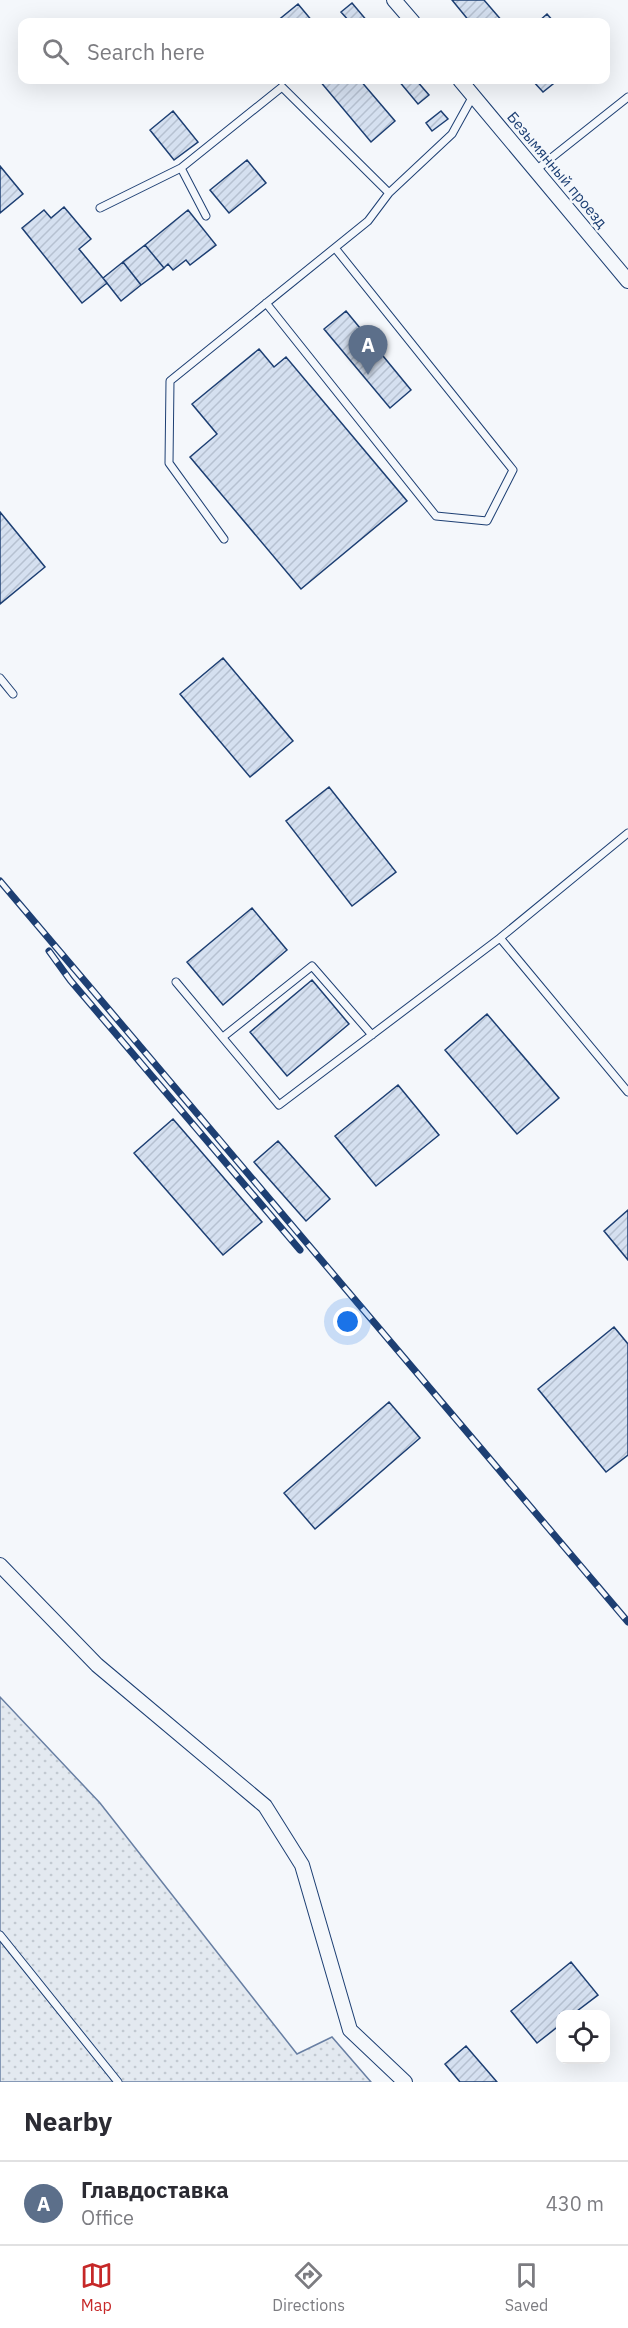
<!DOCTYPE html>
<meta charset="utf-8">
<style>
:root{--surface:#fff;--page:#f2f2f3;--text:#2b2b33;--muted:#7c7c81;--line:#e1e1e2;--accent:#c62828}
body{margin:0;font-family:"IBM Plex Sans",sans-serif;background:var(--page);color:var(--text)}
.controls{position:absolute;right:18px;bottom:18px;display:grid;overflow:hidden;border-radius:12px;box-shadow:0 6px 24px #0002}
.controls button{width:54px;height:54px;display:grid;place-items:center;padding:0;border:0;border-bottom:2px solid var(--line);background:var(--surface);color:var(--text);font:30px sans-serif}
.you{position:absolute;left:348px;top:1322px;width:21px;height:21px;margin:-15px;border:4px solid #fff;border-radius:50%;background:#1a73e8;box-shadow:0 0 0 9px #1a73e833}
.badge{display:grid;place-items:center;width:39px;height:39px;border-radius:50%;background:var(--accent);color:#fff;font-size:20px;font-weight:700}
.pin{position:absolute;translate:-50% -50px;filter:drop-shadow(0 2px 3px #0008)}
.pin::after{content:'';position:absolute;top:32px;width:21px;height:18px;background:inherit;clip-path:polygon(0 0,100% 0,50% 100%)}
.list{margin:0;padding:0;list-style:none}
h2{display:flex;justify-content:space-between;align-items:center;height:78px;margin:0;padding:0 24px;font-size:26px}
h2 small{font-size:20px;font-weight:400;color:var(--muted)}
.list li{display:grid;grid-template-columns:39px 1fr auto;gap:18px;align-items:center;box-sizing:border-box;height:84px;padding:0 24px;border-top:2px solid var(--line)}
.list b{display:block;font-size:22px;white-space:nowrap}
.list p{margin:0;font-size:20px;white-space:nowrap;color:var(--muted)}
.list em{font-size:20px;font-style:normal;color:var(--muted)}
.icon{flex:none;width:33px;height:33px;fill:none;stroke:currentColor;stroke-width:2;stroke-linecap:round;stroke-linejoin:round}
.map{position:relative;flex:none;width:628px;height:2082px;overflow:hidden}
.search{position:absolute;background:var(--surface);box-shadow:0 6px 24px #0002;left:18px;right:18px;top:18px;height:66px;display:flex;align-items:center;gap:15px;box-sizing:border-box;padding:0 21px;border-radius:12px;color:var(--muted);font-size:22px}
.sheet{height:162px;background:var(--surface)}
nav{display:flex;justify-content:space-around;align-items:center;box-sizing:border-box;height:84px;border-top:2px solid var(--line);background:var(--surface);font-size:16px;color:var(--muted)}
nav a{display:grid;justify-items:center;gap:3px}
nav .on{color:var(--accent)}
.map>svg:first-child{display:block}
.park{fill:url(#park-dots);stroke:#687fa3;stroke-width:1.5}
.building{fill:url(#building-hatch);stroke:#1d3f73;stroke-width:1.5}
.lines{fill:none;stroke-linecap:round;stroke-linejoin:round}
.lane-casing{stroke:#1d3f73;stroke-width:9}
.street-casing{stroke:#1d3f73;stroke-width:16}
.lane{stroke:#f4f7fb;stroke-width:7}
.street{stroke:#f4f7fb;stroke-width:14}
.rail-casing{stroke:#1d3f73;stroke-width:7}
.rail{stroke:#f4f7fb;stroke-width:4.5;stroke-dasharray:14;stroke-linecap:butt}
.labels{text-anchor:middle;stroke-width:4.5;stroke-linejoin:round;paint-order:stroke}
.street-label{font-size:15px;fill:#1d3f73;stroke:#f4f7fb}
</style>
<div class="map">
<svg width="628" height="2082" viewBox="0 0 628 2082">
<defs>
<pattern id="park-dots" width="8" height="8" patternUnits="userSpaceOnUse" patternTransform="scale(1.5)"><rect width="8" height="8" fill="#e3e9f0"/><path d="M2 2h.1M6 6h.1" fill="none" stroke="#c2c9d1" stroke-width="1.8" stroke-linecap="round"/></pattern>
<pattern id="building-hatch" width="6" height="6" patternUnits="userSpaceOnUse" patternTransform="scale(1.5)"><rect width="6" height="6" fill="#d5e0f0"/><path d="M-1 1l2-2M0 6l6-6M5 7l2-2" fill="none" stroke="#b6c1d1"/></pattern>
</defs>
<rect width="100%" height="100%" fill="#f4f7fb"/>
<path class="park" d="M0,1697L100,1803L297,2054L332,2037L371,2082H0Z"/>
<path class="building" d="M452,0H484L503,22H470Z
M352,3L368,22H350L341,12Z
M298,4L313,22H276Z
M547,14L554,22H538Z
M319,80H360L395,121L371,142Z
M398,80H416L429,95L418,104Z
M532,80H558L543,92Z
M173,111L198,142L174,160L150,130Z
M441,111L448,119L432,131L426,123Z
M247,160L266,183L229,213L210,190Z
M0,166L23,194L0,213Z
M64,207L91,239L79,249L107,283L82,303L22,228L44,210L51,218Z
M188,210L216,245L190,265L186,260L173,270L168,264L164,268L145,245Z
M145,245L164,268L141,285L123,262Z
M123,262L141,285L121,301L103,278Z
M346,311L411,390L390,408L324,329Z
M259,349L274,367L286,357L407,501L301,589L190,457L217,434L192,404Z
M0,512L45,567L0,604Z
M223,658L293,741L250,777L180,694Z
M329,787L396,872L352,906L286,821Z
M252,908L287,950L223,1005L187,962Z
M312,980L349,1024L287,1076L250,1032Z
M487,1014L559,1098L517,1134L445,1050Z
M398,1085L439,1135L376,1186L335,1136Z
M173,1119L262,1222L223,1255L134,1153Z
M278,1141L330,1199L306,1221L254,1162Z
M628,1210V1260L604,1231Z
M614,1327L628,1344V1455L606,1472L538,1389Z
M389,1402L420,1438L315,1529L284,1493Z
M571,1962L598,1995L573,2014H560V2025L537,2043L511,2011Z
M466,2046L497,2082H460L445,2064Z"/>
<g class="lines">
<g class="lane-casing">
<path id="lane" d="M181,168L206,216
M536,170L628,97
M100,208L181,168L282,87L389,193
M266,303L436,516L487,521L513,470L335,248
M224,539L169,463L170,381L368,221L389,193L452,134L473,96
M0,678L13,694
M628,833L500,938L628,1092
M176,982L279,1105L500,938
M223,1037L312,966L372,1035
M0,1935L118,2082"/>
</g>
<g class="street-casing">
<path id="street" d="M394,0L413,22
M460,80L628,281
M0,1565L97,1665L265,1806L302,1865L350,2030L405,2082"/>
</g>
<use href="#lane" class="lane"/>
<use href="#street" class="street"/>
<g class="rail-casing">
<path id="rail" d="M0,881L628,1622
M49,951L70,980L300,1250"/>
</g>
<use href="#rail" class="rail"/>
</g>
<g class="labels">
<g class="street-label">
<text transform="translate(557 170) rotate(50)" y="5">Безымянный проезд</text>
</g>
</g>
</svg>
<div class="controls">
<button><svg class="icon" aria-label="locate" viewBox="0 0 24 24"><circle cx="12" cy="12" r="6"/><path d="M12 2v4M12 18v4M2 12h4M18 12h4"/></svg></button>
</div>
<div class="you"></div>
<div class="pin badge" style="left:368px;top:375px;background:#5c6f8a">A</div>
<div class="search"><svg class="icon" aria-label="search" viewBox="0 0 24 24"><circle cx="10" cy="10" r="6"/><path d="M15 15l6 6"/></svg>Search here</div>
</div>
<section class="sheet">
<h2>Nearby<small></small></h2>
<ul class="list">
<li><span class="badge" style="background:#5c6f8a">A</span><div><b>Главдоставка</b><p>Office</p></div><em>430 m</em></li>
</ul>
</section>
<nav>
<a class="on"><svg class="icon" aria-label="map" viewBox="0 0 24 24"><path d="M3 6l6-2 6 2 6-2v14l-6 2-6-2-6 2zM9 4v14M15 6v14"/></svg>Map</a>
<a><svg class="icon" aria-label="directions" viewBox="0 0 24 24"><path d="M12 3l9 9-9 9-9-9zM9 14v-3h6M13 9l2 2-2 2"/></svg>Directions</a>
<a><svg class="icon" aria-label="saved" viewBox="0 0 24 24"><path d="M7 4h10v16l-5-4-5 4z"/></svg>Saved</a>
</nav>
